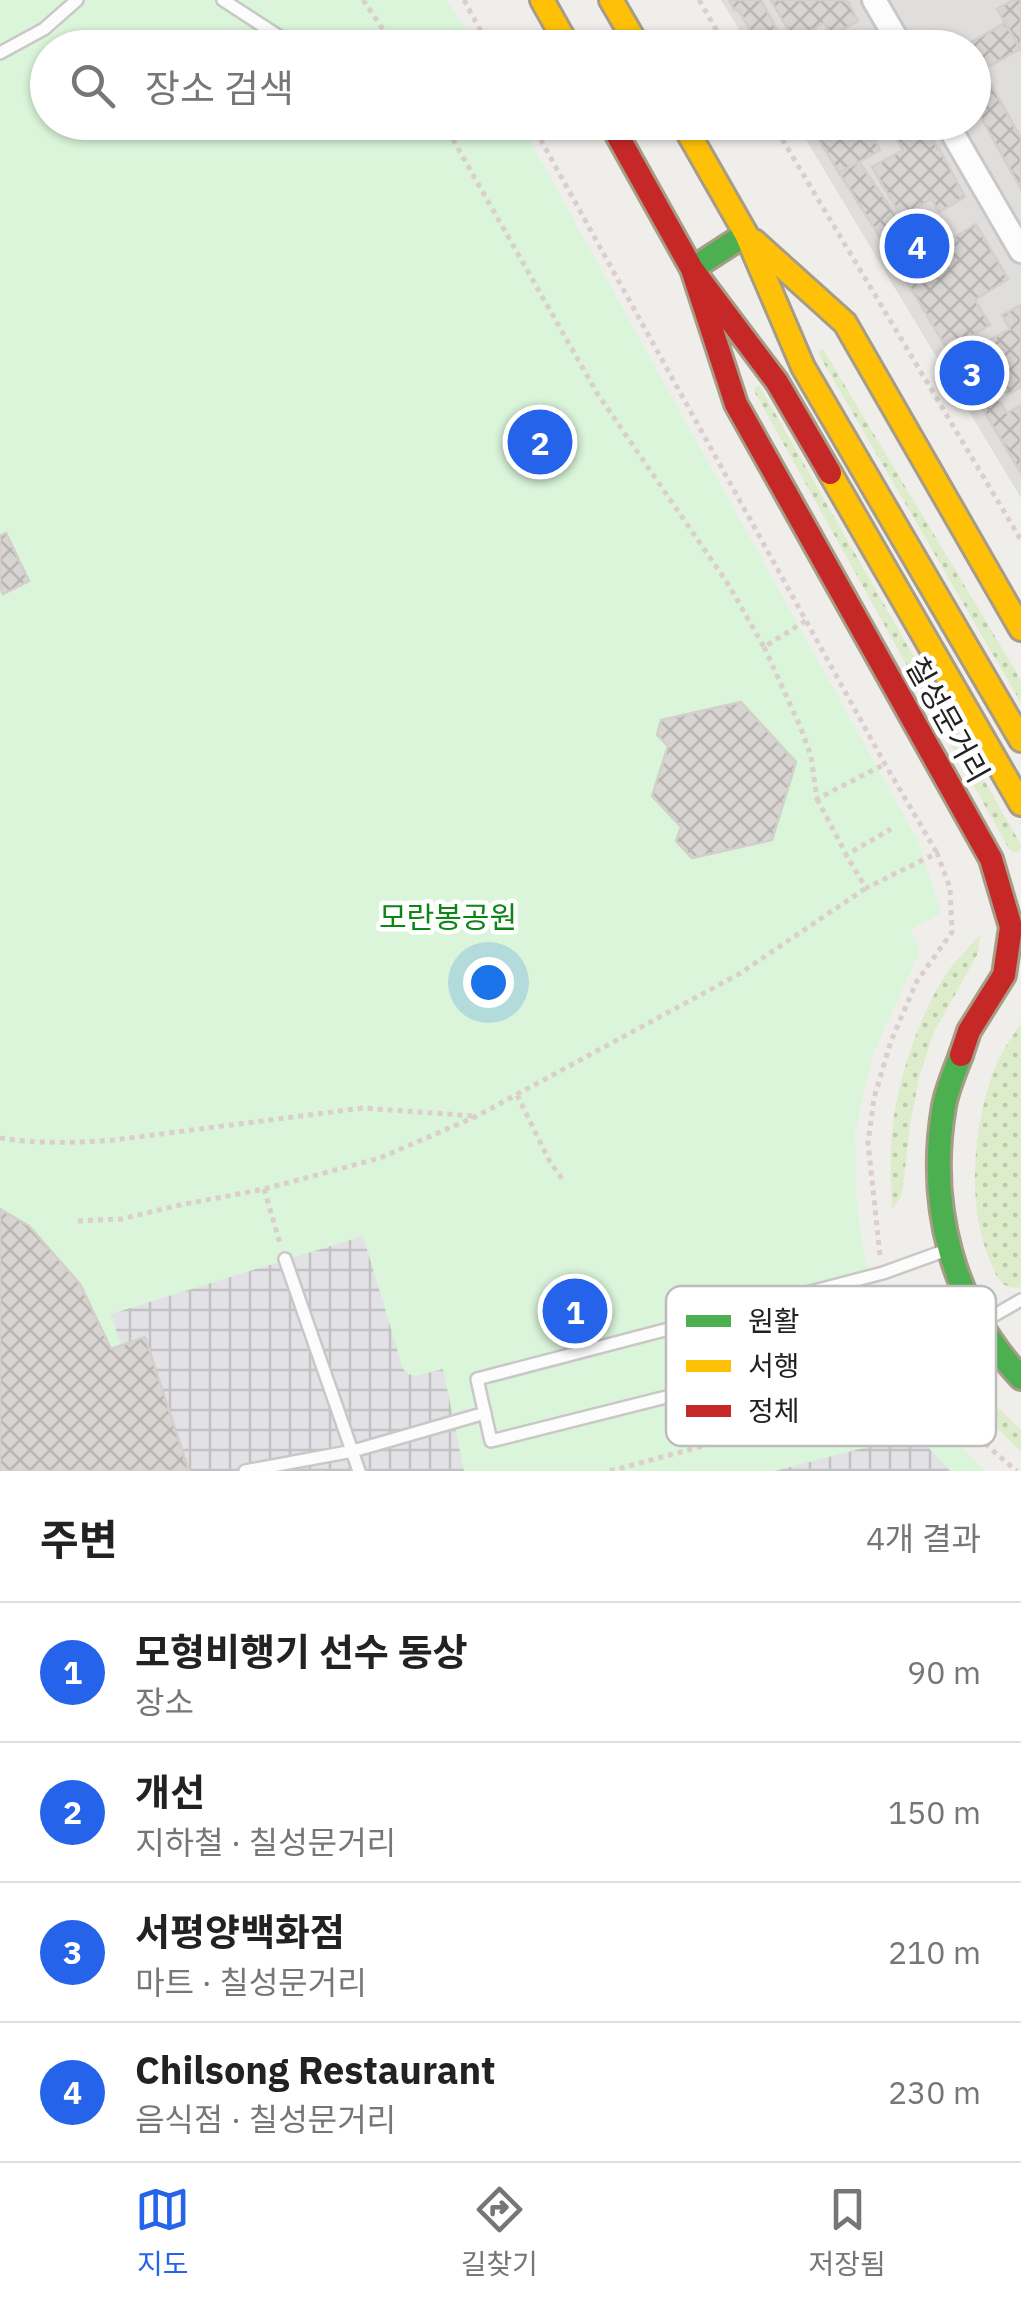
<!DOCTYPE html>
<html lang="ko">
<meta charset="utf-8">
<style>
:root{--surface:#fff;--page:#f2f2f2;--text:#222;--muted:#767676;--line:#e0e0e0;--accent:#2563eb}
body{margin:0;font-family:"IBM Plex Sans","Noto Sans KR",sans-serif;background:var(--page);color:var(--text)}
.you{position:absolute;left:488px;top:982px;width:35px;height:35px;margin:-25px;border:8px solid #fff;border-radius:50%;background:#1a73e8;box-shadow:0 0 0 15px #1a73e833}
.badge{display:grid;place-items:center;width:65px;height:65px;border-radius:50%;background:var(--accent);color:#fff;font-size:32px;font-weight:700}
.pin{position:absolute;translate:-50% -50%;border:5px solid #fff;box-shadow:0 2px 10px #0006}
.list{margin:0;padding:0;list-style:none}
h2{display:flex;justify-content:space-between;align-items:center;height:130px;margin:0;padding:0 40px;font-size:42px}
h2 small{font-size:32px;font-weight:400;color:var(--muted)}
.list li{display:grid;grid-template-columns:65px 1fr auto;gap:30px;align-items:center;box-sizing:border-box;height:140px;padding:0 40px;border-top:2px solid var(--line)}
.list b{display:block;font-size:38px;white-space:nowrap}
.list p{margin:0;font-size:32px;white-space:nowrap;color:var(--muted)}
.list em{font-size:32px;font-style:normal;color:var(--muted)}
.icon{flex:none;width:55px;height:55px;fill:none;stroke:currentColor;stroke-width:2;stroke-linecap:round;stroke-linejoin:round}
.map{position:relative;flex:none;width:1021px;height:1471px;overflow:hidden}
.search{position:absolute;background:var(--surface);box-shadow:0 2px 8px #0004;left:30px;right:30px;top:30px;height:110px;display:flex;align-items:center;gap:25px;box-sizing:border-box;padding:0 35px;border-radius:55px;color:var(--muted);font-size:38px}
.sheet{height:690px;background:var(--surface)}
nav{display:flex;justify-content:space-around;align-items:center;box-sizing:border-box;height:140px;border-top:2px solid var(--line);background:var(--surface);font-size:28px;color:var(--muted)}
nav a{display:grid;justify-items:center;gap:5px}
nav .on{color:var(--accent)}
.map>svg:first-child{display:block}
.residential{fill:#dfdedc}
.grass{fill:url(#grass-dots)}
.park{fill:#daf5da}
.plaza{fill:url(#plaza-grid)}
.building{fill:url(#building-cross-hatch);stroke:#d3d0cc;stroke-width:2.5}
.lines{fill:none;stroke-linecap:round;stroke-linejoin:round}
.lane-casing{stroke:#c9c8c7;stroke-width:16}
.street-casing{stroke:#c9c8c7;stroke-width:28}
.fast-casing{stroke:#a79c86;stroke-width:28}
.slow-casing{stroke:#a79c86;stroke-width:28}
.jam-casing{stroke:#a79c86;stroke-width:28}
.path{stroke:#dccecd;stroke-width:5;stroke-dasharray:5 5;stroke-linecap:butt}
.lane{stroke:#fdfcfc;stroke-width:11}
.street{stroke:#fdfcfc;stroke-width:22}
.fast{stroke:#4caf50;stroke-width:22}
.slow{stroke:#ffc107;stroke-width:22}
.jam{stroke:#c62828;stroke-width:22}
.labels{text-anchor:middle;stroke-width:9;stroke-linejoin:round;paint-order:stroke}
.street-label{font-size:30px;fill:#222;stroke:#fff}
.park-label{font-size:30px;fill:#0c8416;stroke:#fff}
.key{fill:#fff;stroke:#bdbdbd;stroke-width:2.5}
.key-label{font-size:28px;fill:#222}
</style>
<div class="map">
<svg width="1021" height="1471" viewBox="0 0 1021 1471">
<defs>
<pattern id="grass-dots" width="8" height="8" patternUnits="userSpaceOnUse" patternTransform="scale(2.5)"><rect width="8" height="8" fill="#ddeccb"/><path d="M2 2h.1M6 6h.1" fill="none" stroke="#bdcaae" stroke-width="1.8" stroke-linecap="round"/></pattern>
<pattern id="plaza-grid" width="8" height="8" patternUnits="userSpaceOnUse" patternTransform="scale(2.5)"><rect width="8" height="8" fill="#e2e1e5"/><path d="M0 4h8M4 0v8" fill="none" stroke="#c2c1c4"/></pattern>
<pattern id="building-cross-hatch" width="8" height="8" patternUnits="userSpaceOnUse" patternTransform="scale(2.5)"><rect width="8" height="8" fill="#d7d4d2"/><path d="M0 0l8 8M0 8l8-8" fill="none" stroke="#b8b6b4"/></pattern>
</defs>
<rect width="100%" height="100%" fill="#f0eeeb"/>
<path class="residential" d="M721,0H1021V498L796,123L974,122V48L750,47Z"/>
<path class="grass" d="M823,349L1021,680V703L819,355L818,352Z
M759,385L1020,843L1021,848L1018,852H1013L1009,849L754,391L756,386Z
M981,934L977,955L933,1034L919,1078L910,1125L902,1195L892,1210C891,1181 889,1151 893,1123C899,1075 924,1001 954,963C963,953 972,944 981,934Z
M1021,1023V1287C1001,1291 997,1277 990,1261C966,1205 973,1126 994,1070C1000,1054 1012,1037 1021,1023Z
M960,1379L975,1385L1021,1430V1452L993,1424Z"/>
<path class="park" d="M0,0H447L477,47L48,48V122L520,123L919,843L941,913L910,930L920,951L873,1054L855,1132L857,1210L864,1252L898,1367L948,1433L985,1471H0Z"/>
<path class="plaza" d="M363,1236L403,1369L408,1374L416,1376L443,1369L464,1471H189L144,1338L121,1345L111,1314Z
M902,1438L923,1442L950,1471H775Z"/>
<path class="building" d="M729,0H761L787,48H766L758,33L753,35L739,11L734,10Z
M771,0H847L858,21L832,36L824,23L794,40Z
M1013,0H1021V50L997,9Z
M1005,23L1020,49L983,70L974,54V48H970L968,44Z
M974,54L1021,138V189L974,105Z
M808,122H865L880,150L839,173Z
M918,122H922L938,149L939,148L965,197L939,212L931,199L901,217L872,167L903,150L895,136Z
M859,162L908,232L885,245L839,173Z
M927,220L942,245L976,224L1008,279L975,300L990,325L963,341L1007,413L1021,405V473L885,245Z
M1021,305V387L1007,395L979,346L1010,329L1002,315Z
M6,533L29,581L3,594L0,587V536Z
M741,702L796,762L772,840L692,858L676,841L681,827L652,796L668,746L657,735L661,720Z
M0,1209L29,1226L80,1284L111,1349L145,1337L189,1471H0Z"/>
<g class="lines">
<g class="lane-casing">
<path id="lane" d="M223,0L297,48
M0,53L44,29L77,0
M944,1251L883,1273L477,1379L491,1441L905,1337L979,1324L1021,1300
M285,1259L359,1471
M245,1471L353,1451L485,1413"/>
</g>
<g class="street-casing">
<path id="street" d="M874,0L902,48
M946,122L1021,251"/>
</g>
<g class="fast-casing">
<path id="fast" d="M692,269L746,234
M961,1055C955,1071 947,1089 944,1106C927,1205 952,1304 1021,1378"/>
</g>
<g class="slow-casing">
<path id="slow" d="M542,0L569,48
M611,0L639,48
M682,122L746,234L803,367L1021,740
M754,241L845,323L1021,629
M830,473L1021,804"/>
</g>
<g class="jam-casing">
<path id="jam" d="M610,122L692,269L777,382L830,473
M692,269L736,404L991,859L1011,927L1004,975L969,1031L961,1055"/>
</g>
<path class="path" d="M363,0L396,48
M464,0L490,48
M699,0L727,48
M443,122L597,393L728,584L764,647L807,620
M531,122L885,764L937,853
M772,122L1021,540
M764,647L800,726L811,756L817,799L885,764
M817,799L846,854
M517,1095L550,1162L563,1180
M0,1138C37,1144 77,1143 114,1140L363,1108L474,1116
M264,1189L280,1243
M78,1221L121,1219L180,1205L264,1189L380,1158L477,1116L739,974L866,888
M880,1255L868,1143L874,1098L891,1041L917,981L952,932L950,888L937,853L866,888L846,855L891,829
M889,1290L900,1322
M910,1351C929,1395 980,1441 1017,1471
M610,1471L930,1385"/>
<use href="#lane" class="lane"/>
<use href="#street" class="street"/>
<use href="#fast" class="fast"/>
<use href="#slow" class="slow"/>
<use href="#jam" class="jam"/>
</g>
<g class="labels">
<g class="street-label">
<text transform="translate(947 720) rotate(61)" y="10">칠성문거리</text>
</g>
<g class="park-label">
<text x="448" y="928">모란봉공원</text>
</g>
</g>
<rect x="666" y="1286" width="330" height="160" rx="15" class="key"/>
<rect x="686" y="1315" width="45" height="12" fill="#4caf50"/>
<rect x="686" y="1360" width="45" height="12" fill="#ffc107"/>
<rect x="686" y="1405" width="45" height="12" fill="#c62828"/>
<g class="key-label">
<text x="748" y="1331">원활</text>
<text x="748" y="1376">서행</text>
<text x="748" y="1421">정체</text>
</g>
</svg>
<div class="you"></div>
<div class="pin badge" style="left:575px;top:1311px">1</div>
<div class="pin badge" style="left:540px;top:442px">2</div>
<div class="pin badge" style="left:972px;top:373px">3</div>
<div class="pin badge" style="left:917px;top:246px">4</div>
<div class="search"><svg class="icon" aria-label="search" viewBox="0 0 24 24"><circle cx="10" cy="10" r="6"/><path d="M15 15l6 6"/></svg>장소 검색</div>
</div>
<section class="sheet">
<h2>주변<small>4개 결과</small></h2>
<ul class="list">
<li><span class="badge">1</span><div><b>모형비행기 선수 동상</b><p>장소</p></div><em>90 m</em></li>
<li><span class="badge">2</span><div><b>개선</b><p>지하철 · 칠성문거리</p></div><em>150 m</em></li>
<li><span class="badge">3</span><div><b>서평양백화점</b><p>마트 · 칠성문거리</p></div><em>210 m</em></li>
<li><span class="badge">4</span><div><b>Chilsong Restaurant</b><p>음식점 · 칠성문거리</p></div><em>230 m</em></li>
</ul>
</section>
<nav>
<a class="on"><svg class="icon" aria-label="map" viewBox="0 0 24 24"><path d="M3 6l6-2 6 2 6-2v14l-6 2-6-2-6 2zM9 4v14M15 6v14"/></svg>지도</a>
<a><svg class="icon" aria-label="directions" viewBox="0 0 24 24"><path d="M12 3l9 9-9 9-9-9zM9 14v-3h6M13 9l2 2-2 2"/></svg>길찾기</a>
<a><svg class="icon" aria-label="saved" viewBox="0 0 24 24"><path d="M7 4h10v16l-5-4-5 4z"/></svg>저장됨</a>
</nav>
